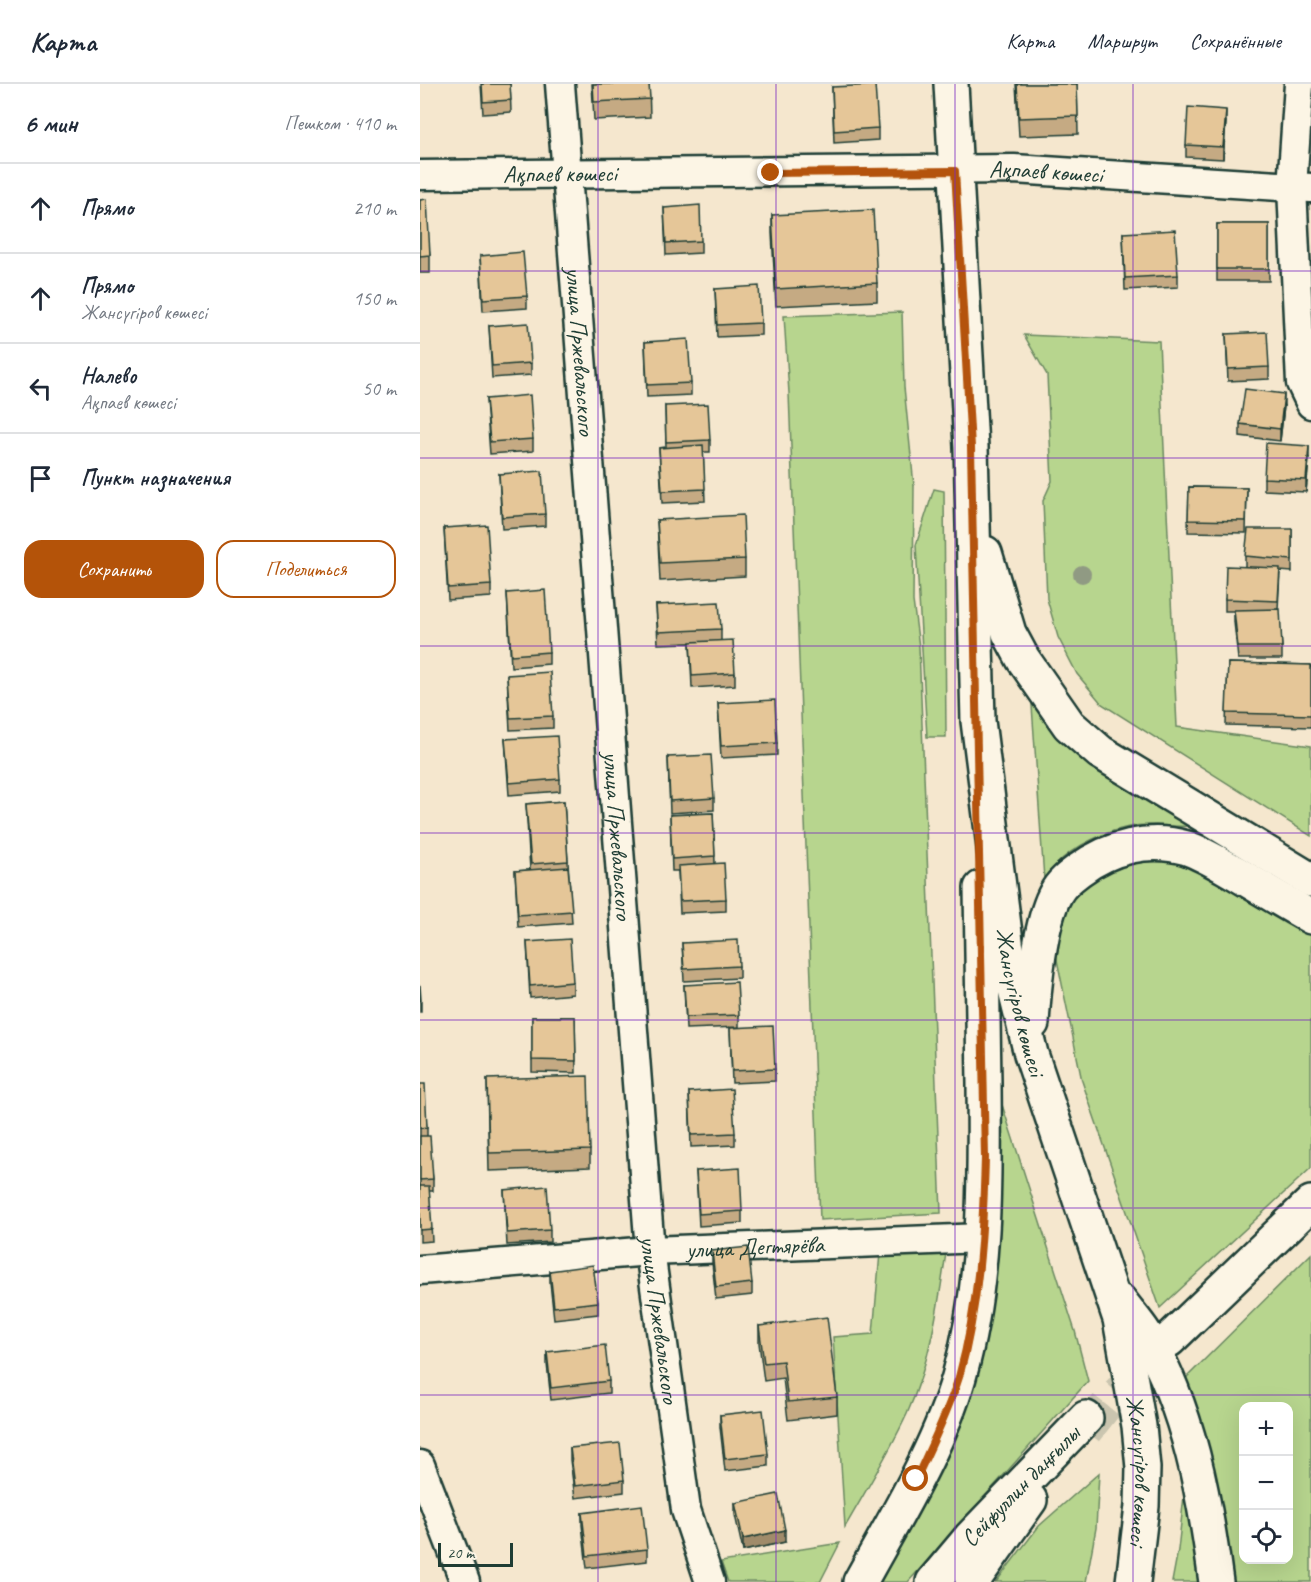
<!DOCTYPE html>
<html lang="ru">
<meta charset="utf-8">
<style>
:root{--surface:#fff;--page:#f6f6f7;--text:#1f2937;--muted:#747a83;--line:#e0e1e3;--accent:#b45309}
body{margin:0;font-family:Caveat,sans-serif;background:var(--page);color:var(--text)}
.controls{position:absolute;right:18px;bottom:18px;display:grid;overflow:hidden;border-radius:12px;box-shadow:0 6px 24px #0002}
.controls button{width:54px;height:54px;display:grid;place-items:center;padding:0;border:0;border-bottom:2px solid var(--line);background:var(--surface);color:var(--text);font:30px sans-serif}
.scale{position:absolute;left:18px;bottom:15px;width:75px;box-sizing:border-box;padding-left:6px;border:3px solid #1f3d34;border-top:0;font-size:16px;line-height:21px;white-space:nowrap;color:#1f3d34;-webkit-text-stroke:4px #fcf5e5;paint-order:stroke}
.stop{position:absolute;width:18px;height:18px;margin:-14px;border:4px solid #b45309;border-radius:50%;background:#fff}
.stop.end{background:#b45309;border-color:#fff;box-shadow:0 2px 6px #0008}
.list{margin:0;padding:0;list-style:none}
h2{display:flex;justify-content:space-between;align-items:center;height:78px;margin:0;padding:0 24px;font-size:26px}
h2 small{font-size:20px;font-weight:400;color:var(--muted)}
.list li{display:grid;grid-template-columns:39px 1fr auto;gap:18px;align-items:center;box-sizing:border-box;height:90px;padding:0 24px;border-top:2px solid var(--line)}
.list b{display:block;font-size:22px;white-space:nowrap}
.list p{margin:0;font-size:20px;white-space:nowrap;color:var(--muted)}
.list em{font-size:20px;font-style:normal;color:var(--muted)}
.actions{display:flex;gap:12px;padding:18px 24px}
.actions a{flex:1;padding:14px 0;border:2px solid var(--accent);border-radius:18px;text-align:center;font-size:21px;color:var(--accent)}
.actions .main{background:var(--accent);color:#fff}
.icon{flex:none;width:33px;height:33px;fill:none;stroke:currentColor;stroke-width:2;stroke-linecap:round;stroke-linejoin:round}
.map{position:relative;flex:none;width:891px;height:1498px;overflow:hidden}
header{display:flex;align-items:center;gap:36px;box-sizing:border-box;height:84px;padding:0 30px;background:var(--surface);border-bottom:2px solid var(--line)}
header strong{font-size:28px}
nav{display:flex;gap:33px;margin-inline-start:auto;font-size:21px}
main{display:flex}
aside{flex:1;background:var(--surface)}
.map>svg:first-child{display:block}
.green{fill:#b7d58e;stroke:#6b8961;stroke-width:1.5;fill-rule:evenodd}
.lines{fill:none;stroke-linecap:round;stroke-linejoin:round}
.secondary-tunnel{stroke:#cac5af;stroke-width:33;stroke-dasharray:33 16;stroke-linecap:butt}
.minor-casing{stroke:#1f3d34;stroke-width:33}
.secondary-casing{stroke:#1f3d34;stroke-width:38}
.minor{stroke:#fcf5e5;stroke-width:28}
.secondary{stroke:#fcf5e5;stroke-width:33}
.tree{fill:#909a83}
.wall{fill:#c5aa83;stroke:#1f3d34;stroke-width:1.5}
.shaded-wall{fill:#a08b6a;stroke:#1f3d34;stroke-width:1.5}
.building{fill:#e5c698;stroke:#1f3d34;stroke-width:1.5}
.route{stroke:#b45309;stroke-width:8}
.grid{fill:none;stroke:#7b2cbf;stroke-width:1.5;stroke-opacity:0.55}
.labels{text-anchor:middle;stroke-width:4.5;stroke-linejoin:round;paint-order:stroke}
.street-label{font-size:24px;fill:#1f3d34;stroke:#fcf5e5}
</style>
<header>
<strong>Карта</strong>
<nav><a>Карта</a><a>Маршрут</a><a>Сохранённые</a></nav>
</header>
<main>
<aside>
<h2>6 мин<small>Пешком · 410 m</small></h2>
<ul class="list">
<li><svg class="icon" aria-label="ahead" viewBox="0 0 24 24"><path d="M12 20V5M6 11l6-6 6 6"/></svg><div><b>Прямо</b></div><em>210 m</em></li>
<li><svg class="icon" aria-label="ahead" viewBox="0 0 24 24"><path d="M12 20V5M6 11l6-6 6 6"/></svg><div><b>Прямо</b><p>Жансүгіров көшесі</p></div><em>150 m</em></li>
<li><svg class="icon" aria-label="left" viewBox="0 0 24 24"><path d="M17 20v-9H6M10 6l-5 5 5 5"/></svg><div><b>Налево</b><p>Ақпаев көшесі</p></div><em>50 m</em></li>
<li><svg class="icon" aria-label="arrive" viewBox="0 0 24 24"><path d="M6 21V4h12l-3 4 3 4H6"/></svg><div><b>Пункт назначения</b></div></li>
</ul>
<div class="actions"><a class="main">Сохранить</a><a>Поделиться</a></div>
</aside>
<div class="map">
<svg width="891" height="1498" viewBox="0 0 891 1498">
<rect width="100%" height="100%" fill="#f5e7ce"/>
<filter id="ink" filterUnits="userSpaceOnUse"><feTurbulence type="fractalNoise" baseFrequency=".0167" numOctaves="2"/><feDisplacementMap in="SourceGraphic" scale="12" xChannelSelector="R" yChannelSelector="G"/><feConvolveMatrix kernelMatrix="1 2 1 2 8 2 1 2 1" color-interpolation-filters="sRGB"/></filter>
<g filter="url(#ink)">
<path class="green" d="M482,228L484,303L494,402L493,517L499,563L521,1129L400,1136L369,309L364,232Z
M604,251L739,257L757,643L891,662V752L682,620L657,590L638,553L627,515L623,417L632,397L627,291Z
M514,405L524,407L526,653H507L496,461Z
M611,607L775,742C759,743 744,741 729,741C699,741 665,756 643,774C636,780 630,788 624,795Z
M741,771L782,785L891,850V1084L740,1224L662,997L635,866L643,822L653,805L696,777Z
M577,1005L655,1247L668,1297L488,1498H451L525,1353Z
M460,1169H526C518,1224 510,1279 487,1330C469,1369 446,1406 425,1443L413,1253L453,1250Z
M891,1170V1498H812L805,1450L791,1380L765,1295ZM824,1322H868V1476H824Z
M679,1389L676,1444L666,1498H576L619,1442Z
M765,1403L782,1498H752L758,1466Z
M420,1459L400,1498H308L301,1478Z"/>
<g class="lines">
<path class="secondary-tunnel" d="M666,1347L689,1318L727,1279"/>
<g class="minor-casing">
<g id="minor">
<path id="s1" d="M140,0L230,1167L266,1426L290,1498"/>
<path d="M879,0L872,103L881,299L891,320"/>
<path id="s2" d="M0,91L594,85L891,104"/>
<path id="s3" d="M0,1186L230,1167L562,1154"/>
<path d="M0,1381L45,1498"/>
</g>
</g>
<g class="secondary-casing">
<g id="secondary">
<path id="s4" d="M531,0L551,363L558,637L589,881L611,970L700,1235L719,1342L723,1384L722,1422L713,1498"/>
<path d="M565,469L589,549L603,575L649,641L680,668L891,796"/>
<path d="M612,939C614,905 620,837 636,809C641,799 651,792 659,786C690,763 729,753 767,764C784,770 800,780 816,789C841,804 866,819 891,833"/>
<path d="M700,1217C708,1228 718,1239 725,1250C769,1325 785,1414 796,1498"/>
<path d="M749,1256L891,1119"/>
<path d="M440,1498C475,1434 519,1363 539,1293C566,1197 565,1098 564,999C563,934 562,869 561,804"/>
<path id="s5" d="M513,1498L550,1454L666,1334"/>
<path d="M552,1498L610,1416"/>
</g>
</g>
<use href="#minor" class="minor"/>
<use href="#secondary" class="secondary"/>
</g>
<circle class="tree" cx="662" cy="490" r="9"/>
<path class="wall" d="M61,0H90L91,28L63,30Z
M172,0H229L230,33L174,36Z
M596,0H657L658,50L599,52Z
M412,3L458,44V56L414,59Z
M806,38L803,75L766,73V61Z
M0,116L10,171V189H0Z
M244,124L281,157V169L246,171Z
M352,131L457,199V217L356,222L352,149Z
M797,140H849V197H797Z
M703,149L758,191V203L705,206Z
M60,172L107,212V224L63,227Z
M295,205L341,239V251L297,253Z
M69,242L111,279V291L72,294Z
M806,250L849,283V295L808,297Z
M225,258L271,299V311L227,313Z
M66,315L113,355V367L70,370Z
M245,322L290,356V368H283L285,417L242,419L239,364L246,363Z
M864,322L860,357L820,352V340Z
M889,374L886,408L844,406V394Z
M79,390L125,430V442L82,445Z
M769,403L827,404L826,449L768,448Z
M237,436L325,475V492L240,497Z
M24,444L71,501V513L28,516Z
M872,445V488L860,487L858,525L862,563V575H818L814,538V527H805V515L825,482V472Z
M87,509L129,568V580L91,583Z
M236,521L301,545V557L315,589V601L272,604L270,559L238,560Z
M808,579L891,581V643L806,641Z
M87,591L133,632V644L90,646Z
M298,619L357,659V671L301,674Z
M85,655L140,695V707L89,711Z
M248,673L294,714V726L250,729Z
M144,717L152,839L98,843L95,787L110,786L106,720Z
M293,729L295,779L306,815V827L260,829L258,787H252L250,731Z
M107,858L153,898V910L110,914Z
M262,859L319,882V894L264,897Z
M0,901L1,916V928H0Z
M264,901L319,931V943L266,945Z
M112,933H155L156,989L112,988Z
M310,944L355,985V997L312,999Z
M67,995L170,1066V1083L69,1087Z
M0,1000L7,1043V1052L13,1095V1107H9L12,1157L0,1158Z
M269,1008L315,1049V1061L271,1063Z
M276,1087L322,1127V1139L279,1142Z
M84,1106L130,1146V1158L87,1161Z
M292,1167L332,1199V1211L296,1215L292,1179Z
M130,1187L178,1218V1230L134,1235L130,1199Z
M339,1242L417,1313V1330L368,1336L363,1294L344,1297L339,1259Z
M127,1268L189,1297V1309L131,1316L127,1280Z
M300,1331L348,1370V1382L305,1387L300,1343Z
M150,1364L204,1396V1408L155,1414L150,1376Z
M315,1419L365,1458L323,1467L315,1431Z
M162,1429L227,1465V1477L167,1484L162,1441Z"/>
<path class="shaded-wall" d="M806,26V38L803,75V63Z
M864,310V322L860,357V345Z
M889,362V374L886,408V396Z
M365,1446V1458L323,1467V1455Z"/>
<path class="building" d="M62,0H90L91,16L63,18Z
M173,0H229L230,15L174,18Z
M597,0H657L658,32L599,34Z
M455,1L458,44L414,47L412,3Z
M768,23L806,26L803,63L766,61Z
M7,115L10,171L0,172V116Z
M280,121L281,157L246,159L244,124Z
M453,126L457,199L356,205L352,131Z
M797,140H849V185H797Z
M755,146L758,191L705,194L703,149Z
M103,168L107,212L63,215L60,172Z
M339,202L341,239L297,241L295,205Z
M108,239L111,279L72,282L69,242Z
M847,248L849,283L808,285L806,250Z
M268,255L271,299L227,301L225,258Z
M825,305L864,310L860,345L820,340Z
M110,311L113,355L70,358L66,315Z
M288,320L290,356L246,358L245,322Z
M846,359L889,362L886,396L844,394Z
M283,361L285,405L242,407L239,364Z
M122,387L125,430L82,433L79,390Z
M769,403L827,404L826,437L768,436Z
M323,431L325,475L240,479L237,436Z
M67,441L71,501L28,504L24,444Z
M828,445H872V476L825,472Z
M806,482L860,484L858,517L805,515Z
M125,506L129,568L91,571L87,509Z
M299,518L301,545L238,548L236,521Z
M860,525L862,563H818L814,526Z
M313,556L315,589L272,592L270,558Z
M808,579L891,581V631L806,629Z
M130,588L133,632L90,634L87,591Z
M355,616L357,659L301,662L298,619Z
M137,652L140,695L89,699L85,655Z
M291,671L294,714L250,717L248,673Z
M144,717L148,777L111,780L106,720Z
M293,729L295,772L252,775L250,731Z
M304,779L306,815L260,817L258,782Z
M148,783L152,827L98,831L95,787Z
M150,855L153,898L110,902L107,858Z
M318,856L319,882L264,885L262,859Z
M317,898L319,931L266,933L264,901Z
M112,933H155L156,977L112,976Z
M353,942L355,985L312,987L310,944Z
M168,992L170,1066L69,1069L67,995Z
M0,1000H5L7,1043L0,1044Z
M312,1005L315,1049L271,1051L269,1008Z
M0,1052H10L13,1095L0,1096Z
M320,1084L322,1127L279,1130L276,1087Z
M0,1102H9L12,1145L0,1146Z
M127,1102L130,1146L87,1149L84,1106Z
M328,1163L332,1199L296,1203L292,1167Z
M173,1181L178,1218L134,1223L130,1187Z
M407,1233L417,1313L368,1318L363,1277L344,1279L339,1242Z
M185,1261L189,1297L131,1304L127,1268Z
M343,1326L348,1370L305,1375L300,1331Z
M200,1359L204,1396L155,1402L150,1364Z
M358,1410L365,1446L323,1455L315,1419Z
M222,1421L227,1465L167,1472L162,1429Z"/>
</g>
<g class="lines" filter="url(#ink)">
<path class="route" d="M351,89L535,87L551,363L565,1074C563,1148 559,1221 539,1293C528,1328 511,1362 496,1395"/>
</g>
<path class="grid" d="M178,0V1498M356,0V1498M535,0V1498M713,0V1498M0,187H891M0,374H891M0,562H891M0,749H891M0,936H891M0,1124H891M0,1311H891"/>
<g class="labels">
<g class="street-label">
<text dy="8" stroke="none"><textPath href="#s2" startOffset="626">Ақпаев көшесі</textPath></text>
<text dy="8" stroke="none"><textPath href="#s2" startOffset="140">Ақпаев көшесі</textPath></text>
<text dy="8" stroke="none"><textPath href="#s1" startOffset="268">улица Пржевальского</textPath></text>
<text dy="8" stroke="none"><textPath href="#s1" startOffset="754">улица Пржевальского</textPath></text>
<text dy="8" stroke="none"><textPath href="#s4" startOffset="922">Жансүгіров көшесі</textPath></text>
<text dy="8" stroke="none"><textPath href="#s3" startOffset="336">улица Дегтярёва</textPath></text>
<text dy="8" stroke="none"><textPath href="#s1" startOffset="1240">улица Пржевальского</textPath></text>
<text dy="8" stroke="none"><textPath href="#s4" startOffset="1408">Жансүгіров көшесі</textPath></text>
<text dy="8" stroke="none"><textPath href="#s5" startOffset="130">Сейфуллин даңғылы</textPath></text>
</g>
</g>
</svg>
<div class="controls">
<button>+</button>
<button>−</button>
<button><svg class="icon" aria-label="locate" viewBox="0 0 24 24"><circle cx="12" cy="12" r="6"/><path d="M12 2v4M12 18v4M2 12h4M18 12h4"/></svg></button>
</div>
<div class="scale">20 m</div>
<div class="stop" style="left:496px;top:1395px"></div>
<div class="stop end" style="left:351px;top:89px"></div>
</div>
</main>
